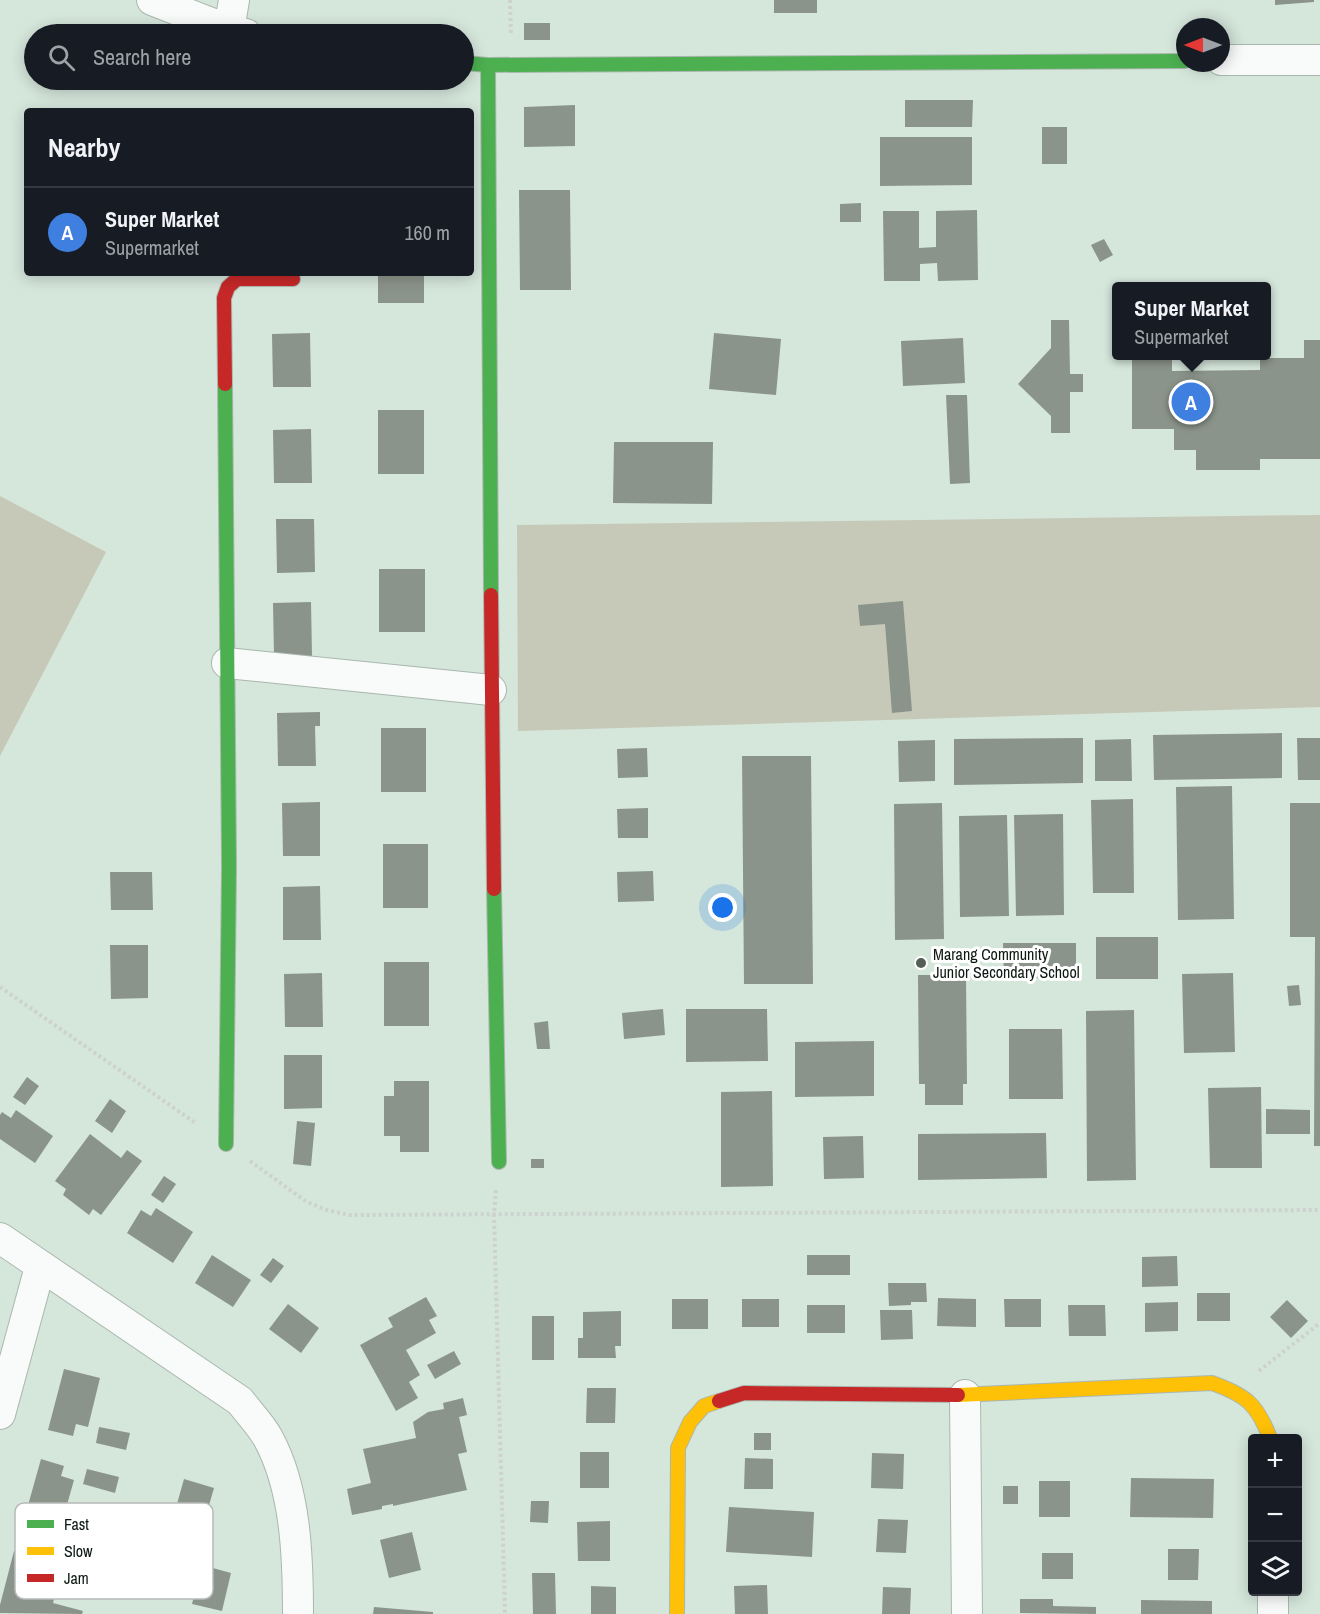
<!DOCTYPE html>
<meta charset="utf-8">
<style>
:root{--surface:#171b24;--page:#242831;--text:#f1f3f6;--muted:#9ea1a6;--line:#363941;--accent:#1a73e8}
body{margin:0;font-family:"Archivo Narrow",sans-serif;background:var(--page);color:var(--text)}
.controls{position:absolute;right:18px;bottom:18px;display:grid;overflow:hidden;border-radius:6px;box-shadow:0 3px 15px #0003}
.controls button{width:54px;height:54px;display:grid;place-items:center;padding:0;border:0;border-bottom:2px solid var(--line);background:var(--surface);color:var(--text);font:30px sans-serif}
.compass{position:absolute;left:1176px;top:18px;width:54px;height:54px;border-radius:50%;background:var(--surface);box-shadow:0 3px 15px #0003;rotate:270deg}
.you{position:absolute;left:723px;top:908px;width:21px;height:21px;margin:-15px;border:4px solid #fff;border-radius:50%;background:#1a73e8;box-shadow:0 0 0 9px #1a73e833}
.badge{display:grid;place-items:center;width:39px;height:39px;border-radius:50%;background:var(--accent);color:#fff;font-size:20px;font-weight:700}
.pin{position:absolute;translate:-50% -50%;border:3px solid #fff;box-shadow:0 2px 6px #0006}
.popup{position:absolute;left:1112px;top:282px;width:159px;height:78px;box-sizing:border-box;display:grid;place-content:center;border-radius:6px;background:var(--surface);filter:drop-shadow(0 2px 4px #0005);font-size:20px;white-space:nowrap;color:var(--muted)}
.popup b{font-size:22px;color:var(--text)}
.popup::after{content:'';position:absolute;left:50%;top:100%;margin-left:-12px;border:12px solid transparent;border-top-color:var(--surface)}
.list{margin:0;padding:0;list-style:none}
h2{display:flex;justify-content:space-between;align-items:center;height:78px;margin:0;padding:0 24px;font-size:26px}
h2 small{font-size:20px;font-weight:400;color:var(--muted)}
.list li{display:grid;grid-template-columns:39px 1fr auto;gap:18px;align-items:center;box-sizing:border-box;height:90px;padding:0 24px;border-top:2px solid var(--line)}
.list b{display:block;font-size:22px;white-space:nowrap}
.list p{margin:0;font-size:20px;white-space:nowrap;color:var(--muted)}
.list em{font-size:20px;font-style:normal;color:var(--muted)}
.icon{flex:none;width:33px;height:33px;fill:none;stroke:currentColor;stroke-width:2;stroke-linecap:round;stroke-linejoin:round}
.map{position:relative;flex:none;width:1320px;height:1614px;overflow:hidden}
.search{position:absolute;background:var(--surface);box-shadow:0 3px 15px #0003;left:24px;top:24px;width:450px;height:66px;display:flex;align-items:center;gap:15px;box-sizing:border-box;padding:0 21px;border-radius:33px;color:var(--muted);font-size:22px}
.panel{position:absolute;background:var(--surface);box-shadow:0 3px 15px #0003;left:24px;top:108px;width:450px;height:168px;border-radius:6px}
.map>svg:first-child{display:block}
.green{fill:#c7c9b8}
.building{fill:#8b948a}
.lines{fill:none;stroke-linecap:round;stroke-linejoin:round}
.street-casing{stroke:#aab7ae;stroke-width:32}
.fast-casing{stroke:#aab7ae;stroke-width:16}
.slow-casing{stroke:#aab7ae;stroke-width:16}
.jam-casing{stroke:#aab7ae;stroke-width:16}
.path{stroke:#cdd2cf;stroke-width:4;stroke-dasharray:3 3;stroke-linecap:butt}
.street{stroke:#f9fbfa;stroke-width:30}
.fast{stroke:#4caf50;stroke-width:14}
.slow{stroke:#ffc107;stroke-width:14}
.jam{stroke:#c62828;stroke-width:14}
.poi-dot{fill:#526058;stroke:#fff;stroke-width:2}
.labels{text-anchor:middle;stroke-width:6;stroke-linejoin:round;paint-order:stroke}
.poi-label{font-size:16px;fill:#0c1811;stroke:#fff;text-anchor:start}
.key{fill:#fff;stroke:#b6bab8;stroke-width:1.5}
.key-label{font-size:16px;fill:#0c1811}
</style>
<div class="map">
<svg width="1320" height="1614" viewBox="0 0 1320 1614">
<rect width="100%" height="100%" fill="#d5e6db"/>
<path class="green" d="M0,496L106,552L0,756Z
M1320,515V707L518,731L517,525Z"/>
<path class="building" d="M774,0H817V13H774Z
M1275,0H1314V2L1275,5Z
M524,23H550V40H524Z
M905,100H973L972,127H905Z
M575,105V146L524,147V107Z
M1042,127H1067V164H1042Z
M880,137H972V185L880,186Z
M519,190H570L571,290H520Z
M861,203V222H840V204Z
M977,210L978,280L938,281L937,263L920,264V281H884L883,211H919V248L936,247V211Z
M1104,239L1113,255L1100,262L1091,245Z
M378,273H424V303H378Z
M1051,320H1069L1070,374H1083V392H1070V433H1051V416L1018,384L1051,348Z
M310,333L311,387H273L272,334Z
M714,333L781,339L776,395L709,389Z
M963,338L965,383L903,386L901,341Z
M1304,340H1320V459H1260V470H1196V450H1174V429H1132V356H1172V371L1260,370V358H1304Z
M946,395H967L970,483L950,484Z
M378,410H424V474H378Z
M311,429L312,483H274L273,430Z
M614,442H713L712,504L613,503Z
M276,519H314L315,572L277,573Z
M379,569H425V632H379Z
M903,601L912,711L892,713L885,624L860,626L858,605Z
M311,602L312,656H274L273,603Z
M320,712V726H315L316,766H278L277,713Z
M381,728H426V792H381Z
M1282,733V778L1154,780L1153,735Z
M1083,738V783L954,785V739Z
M1297,738H1320V780H1298Z
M1131,739L1132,781H1095V740Z
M935,740V781L899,782L898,741Z
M647,748L648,777L618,778L617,749Z
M742,756H811L813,984H744Z
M1232,786L1234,919L1178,920L1176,787Z
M1133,799L1134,893H1093L1091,800Z
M320,802V856H283L282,803Z
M942,803L944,939L895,940L894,804Z
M1290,803H1320V1146H1314L1315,937H1290Z
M648,808V838H618L617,809Z
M1063,814L1064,915L1016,916L1014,815Z
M1007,815L1009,916L960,917L959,816Z
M383,844H428V908H383Z
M653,871L654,901L618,902L617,872Z
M110,872H152L153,910H111Z
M320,886L321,940H283V887Z
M1096,937H1158V979H1096Z
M1003,943H1076V977L1004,979Z
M110,945H148V998L111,999Z
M384,962H429V1026H384Z
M322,973L323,1027H285L284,974Z
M1233,973L1235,1052L1184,1053L1182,974Z
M918,975H966L967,1084H963V1105H925V1084H919Z
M1299,985L1301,1005L1289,1006L1287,986Z
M663,1009L665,1035L624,1039L622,1013Z
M686,1009H767L768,1061L686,1062Z
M1134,1010L1136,1180L1087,1181L1086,1011Z
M548,1021L550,1049H537L534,1023Z
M1009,1029H1062L1063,1099H1009Z
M874,1041V1096L795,1097V1042Z
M284,1055H322V1108L284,1109Z
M27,1077L39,1086L25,1105L13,1097Z
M394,1081H429V1152H400V1136H384V1096H394Z
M1261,1087L1262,1168H1210L1208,1088Z
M772,1091L773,1186L721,1187V1092Z
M110,1099L126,1111L112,1133L95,1121Z
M1266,1109L1310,1110V1134H1266Z
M16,1110L53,1136L35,1163L0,1139V1115L2,1112L11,1118Z
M297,1121L315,1123L311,1166L293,1164Z
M1046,1133L1047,1178L918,1180V1134Z
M90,1134L121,1158L127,1150L142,1161L101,1215L93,1209L89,1215L63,1195L66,1189L55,1181Z
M863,1136L864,1178L824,1179L823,1137Z
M531,1159H544V1168H531Z
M164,1176L176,1184L163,1203L151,1195Z
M156,1208L193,1232L173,1263L127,1233L141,1210L151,1216Z
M212,1255L251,1280L233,1307L195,1283Z
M807,1255H850V1275H807Z
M1177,1256L1178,1286L1142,1287V1257Z
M273,1258L284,1266L271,1283L260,1275Z
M888,1283H926L927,1302H911V1305L889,1306Z
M1197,1293H1230V1321H1197Z
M426,1297L437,1316L429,1320L436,1333L406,1350L420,1375L409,1382L418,1398L396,1411L360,1345L393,1327L388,1318Z
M938,1298L976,1299V1327L937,1326Z
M672,1299H708V1329H672Z
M742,1299H779V1327H742Z
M1004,1299H1041V1327H1005Z
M1287,1300L1308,1321L1291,1338L1270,1317Z
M1178,1302V1331L1145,1332V1303Z
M288,1304L319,1328L301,1353L269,1329Z
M807,1305H845V1333H807Z
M1068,1305H1105L1106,1336H1069Z
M880,1310H912L913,1339L881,1340Z
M621,1311V1346H615L616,1358H578V1338H583V1312Z
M532,1316H554V1360H532Z
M454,1351L461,1364L435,1379L427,1365Z
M64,1369L100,1378L88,1427L76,1424L73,1436L48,1430Z
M587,1388H616L615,1423H586Z
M463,1398L467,1415L459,1417L467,1452L458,1454L467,1490L393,1506V1504L382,1506V1509L352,1515L347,1489L371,1483L363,1449L416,1438L413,1422L428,1412L444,1409L443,1403Z
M99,1427L130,1433L126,1450L96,1443Z
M754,1433H771V1450H754Z
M580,1452H609V1488H580Z
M872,1453L904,1454L903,1489L871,1488Z
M745,1458L773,1459V1489H744Z
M41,1459L64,1466L61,1476L74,1480L61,1526L25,1516Z
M87,1469L119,1477L115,1493L83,1484Z
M1131,1478L1214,1479L1213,1518L1130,1517Z
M184,1479L214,1488L203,1526L173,1518Z
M1039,1481H1070V1517H1039Z
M1003,1486H1018V1504H1003Z
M531,1501H549L548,1523L530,1522Z
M729,1507L814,1512L812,1557L726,1552Z
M878,1519L908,1520L906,1553L876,1552Z
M610,1521V1561H578L577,1522Z
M412,1532L421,1570L389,1578L380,1540Z
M1168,1549H1199L1198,1580H1168Z
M14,1551L88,1570L82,1593L57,1587L53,1603L83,1611L82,1614L0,1613V1605Z
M1042,1553H1073V1579H1042Z
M202,1565L231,1573L222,1611L192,1604Z
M532,1573H555L556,1614H533Z
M767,1585L768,1614H735L734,1586Z
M591,1586L616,1587V1614H591Z
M883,1587L911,1588L910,1614H882Z
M1020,1599H1053V1606L1096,1607V1614L1020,1613Z
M1141,1600L1212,1601V1614H1141Z
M374,1607L433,1612V1614H373Z"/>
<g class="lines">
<g class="street-casing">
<path id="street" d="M152,0L229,30L246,34
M229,30L234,0
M1221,60H1320
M227,663L491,690
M0,1238L240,1401C249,1413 261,1425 268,1438C296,1489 298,1557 298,1614
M965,1395L967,1614
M0,1414L40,1267
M1273,1592V1614"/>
</g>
<g class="fast-casing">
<path id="fast" d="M464,63L488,65L1185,61
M488,65L491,595
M225,384L229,866L226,1144
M494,889L499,1162"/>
</g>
<g class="slow-casing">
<path id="slow" d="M958,1395L1212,1383C1246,1395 1257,1404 1270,1438
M677,1614L678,1448L690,1422L704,1406L719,1401"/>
</g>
<g class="jam-casing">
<path id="jam" d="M225,384L224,298L228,287L237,279H293
M491,595L494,889
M719,1401L744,1393L958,1395"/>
</g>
<path class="path" d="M510,0L511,36
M0,987L197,1124
M250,1161L307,1202L327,1210L349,1215L1320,1210
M496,1190L494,1215L505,1614
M1259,1371L1320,1323"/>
<use href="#street" class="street"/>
<use href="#fast" class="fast"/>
<use href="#slow" class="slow"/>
<use href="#jam" class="jam"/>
</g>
<circle class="poi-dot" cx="921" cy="963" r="6"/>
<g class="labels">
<g class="poi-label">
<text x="933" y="960">Marang Community<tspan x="933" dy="18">Junior Secondary School</tspan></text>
</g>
</g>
<rect x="15" y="1503" width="198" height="96" rx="9" class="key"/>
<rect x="27" y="1520" width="27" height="8" fill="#4caf50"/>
<rect x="27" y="1547" width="27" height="8" fill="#ffc107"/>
<rect x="27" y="1574" width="27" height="8" fill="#c62828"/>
<g class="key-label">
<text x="64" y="1530">Fast</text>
<text x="64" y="1557">Slow</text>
<text x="64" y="1584">Jam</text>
</g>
</svg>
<div class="controls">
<button>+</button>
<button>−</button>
<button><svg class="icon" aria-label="layers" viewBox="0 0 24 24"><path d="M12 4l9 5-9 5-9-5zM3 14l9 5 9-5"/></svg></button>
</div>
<svg class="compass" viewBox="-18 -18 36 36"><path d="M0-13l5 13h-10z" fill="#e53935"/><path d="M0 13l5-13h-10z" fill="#9ea1a6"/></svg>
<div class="you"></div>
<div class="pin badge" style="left:1191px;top:402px;background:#3f7fe0">A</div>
<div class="popup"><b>Super Market</b>Supermarket</div>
<div class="search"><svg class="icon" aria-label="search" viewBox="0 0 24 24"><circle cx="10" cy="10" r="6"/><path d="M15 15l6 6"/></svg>Search here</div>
<section class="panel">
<h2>Nearby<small></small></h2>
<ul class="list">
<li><span class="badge" style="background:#3f7fe0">A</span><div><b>Super Market</b><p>Supermarket</p></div><em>160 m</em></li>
</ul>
</section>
</div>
